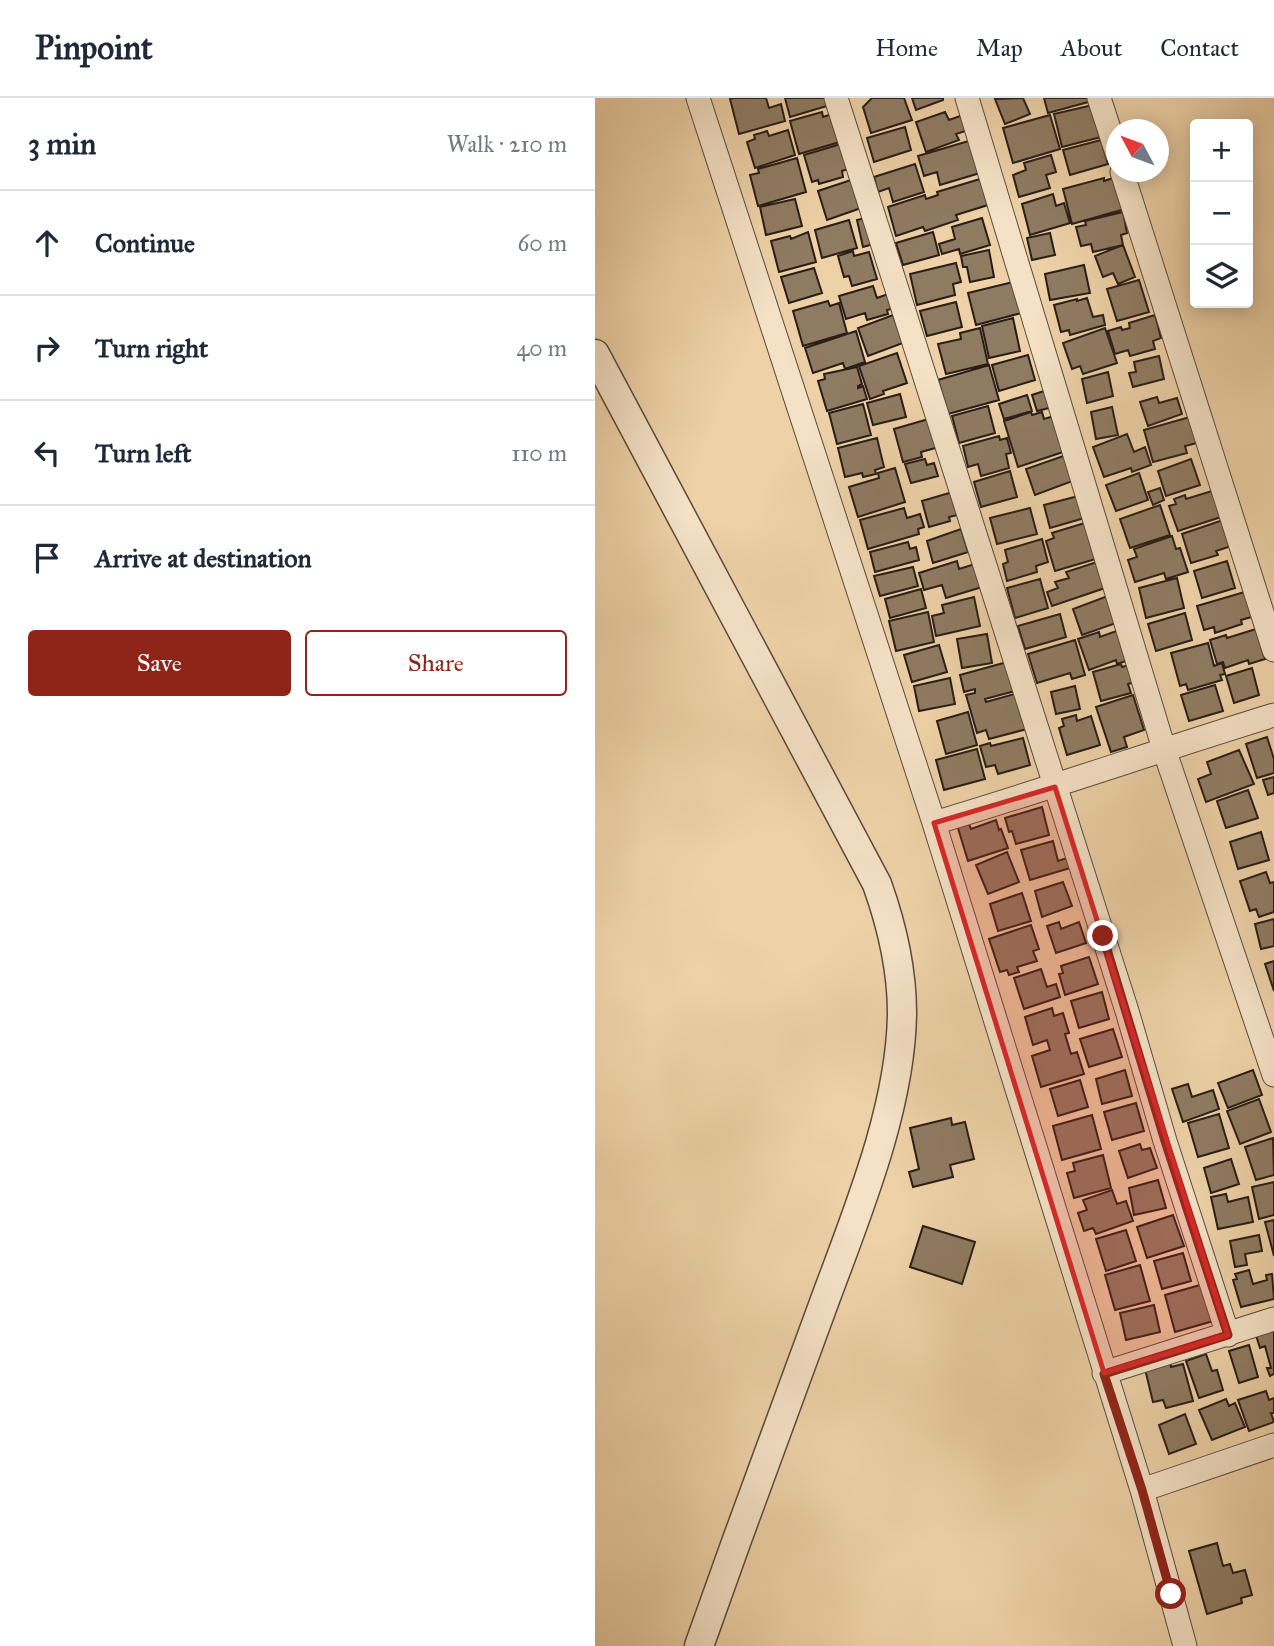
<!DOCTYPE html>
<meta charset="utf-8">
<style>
:root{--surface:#fff;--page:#f2f2f3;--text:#1f2937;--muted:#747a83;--line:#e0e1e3;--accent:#8f2418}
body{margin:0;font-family:"IM FELL Great Primer",serif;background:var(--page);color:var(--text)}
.controls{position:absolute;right:21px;top:21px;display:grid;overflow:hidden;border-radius:7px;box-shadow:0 4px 18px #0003}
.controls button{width:63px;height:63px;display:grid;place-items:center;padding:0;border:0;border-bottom:2px solid var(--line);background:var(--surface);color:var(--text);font:35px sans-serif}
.compass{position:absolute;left:511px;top:21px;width:63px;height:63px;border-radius:50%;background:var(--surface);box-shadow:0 4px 18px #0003;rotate:311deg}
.stop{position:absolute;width:21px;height:21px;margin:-16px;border:5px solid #8f2418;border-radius:50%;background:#fff}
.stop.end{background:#8f2418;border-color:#fff;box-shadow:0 2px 7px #0008}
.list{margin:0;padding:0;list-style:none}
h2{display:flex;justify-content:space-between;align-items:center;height:91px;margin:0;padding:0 28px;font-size:30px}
h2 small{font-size:23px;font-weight:400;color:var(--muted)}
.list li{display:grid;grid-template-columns:46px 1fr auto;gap:21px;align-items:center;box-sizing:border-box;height:105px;padding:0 28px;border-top:2px solid var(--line)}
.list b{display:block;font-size:26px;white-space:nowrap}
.list em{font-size:23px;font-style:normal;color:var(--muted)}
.actions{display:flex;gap:14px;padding:21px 28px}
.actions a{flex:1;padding:16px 0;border:2px solid var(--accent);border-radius:7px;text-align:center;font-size:24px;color:var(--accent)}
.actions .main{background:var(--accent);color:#fff}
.icon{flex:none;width:38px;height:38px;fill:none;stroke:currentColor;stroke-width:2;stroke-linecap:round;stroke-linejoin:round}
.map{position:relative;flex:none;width:679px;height:1548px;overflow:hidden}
header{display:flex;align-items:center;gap:42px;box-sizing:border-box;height:98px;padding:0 35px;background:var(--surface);border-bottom:2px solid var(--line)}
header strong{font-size:33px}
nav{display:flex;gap:38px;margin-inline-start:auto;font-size:24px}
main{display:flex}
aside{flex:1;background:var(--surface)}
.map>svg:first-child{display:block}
.building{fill:#8f7b62;stroke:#291d18;stroke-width:2}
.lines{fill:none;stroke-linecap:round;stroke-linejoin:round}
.minor-casing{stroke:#5a4a3c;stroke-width:25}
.tertiary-casing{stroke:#5a4a3c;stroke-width:31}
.minor{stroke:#f4e1c6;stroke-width:23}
.tertiary{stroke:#f4e1c6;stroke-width:28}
.route{stroke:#8f2418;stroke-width:9}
.marked{fill:#d62828;fill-opacity:0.2;stroke:#d62828;stroke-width:5;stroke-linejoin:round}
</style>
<header>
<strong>Pinpoint</strong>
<nav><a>Home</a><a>Map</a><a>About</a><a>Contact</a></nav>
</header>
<main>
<aside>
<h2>3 min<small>Walk · 210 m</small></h2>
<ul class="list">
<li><svg class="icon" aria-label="ahead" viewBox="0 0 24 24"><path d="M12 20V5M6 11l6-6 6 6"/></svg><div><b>Continue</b></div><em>60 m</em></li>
<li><svg class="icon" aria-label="right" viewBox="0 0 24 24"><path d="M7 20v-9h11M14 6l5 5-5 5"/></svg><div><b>Turn right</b></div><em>40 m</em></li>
<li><svg class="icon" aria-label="left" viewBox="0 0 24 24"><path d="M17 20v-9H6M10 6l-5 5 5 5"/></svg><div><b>Turn left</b></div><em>110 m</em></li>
<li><svg class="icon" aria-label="arrive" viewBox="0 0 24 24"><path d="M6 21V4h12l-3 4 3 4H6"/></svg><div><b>Arrive at destination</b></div></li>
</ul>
<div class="actions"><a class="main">Save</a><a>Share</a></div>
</aside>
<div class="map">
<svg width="679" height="1548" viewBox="0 0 679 1548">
<rect width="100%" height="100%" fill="#eed1a7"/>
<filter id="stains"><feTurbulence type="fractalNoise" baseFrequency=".00286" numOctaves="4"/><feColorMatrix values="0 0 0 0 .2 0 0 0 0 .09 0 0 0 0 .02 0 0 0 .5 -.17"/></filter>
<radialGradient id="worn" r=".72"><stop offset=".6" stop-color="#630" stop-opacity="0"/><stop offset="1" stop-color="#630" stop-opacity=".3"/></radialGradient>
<path class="building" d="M139,0H171L174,10L186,6L190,23L144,36L135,1Z
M190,0H233L235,7L195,19Z
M277,0H309L317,22L276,35L268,9Z
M317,0H348V2L321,12Z
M428,0L435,16L410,26L400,1Z
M449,0H496L497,3L453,15Z
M498,7L506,39L467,49L459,16Z
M227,14L228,19L240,15L248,43L204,56L195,23Z
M350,14L354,22L368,17L373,32L361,36L364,42L331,54L321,24Z
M455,17L465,51L418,65L408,30Z
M310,29L316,52L279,64L272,40Z
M193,32L200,57L160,70L152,44L160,41L159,37L172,33L174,38Z
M377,42L385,75L345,87L342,74L329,78L323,58Z
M506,42L513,66L475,77L468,52Z
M249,45L256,70L247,73L248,79L224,86L223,82L217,84L209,57Z
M456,57L461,74L451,77L455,90L424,99L418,77L431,72L429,65Z
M202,60L211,94L163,108L155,77L164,75L163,71Z
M320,66L329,94L298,104L294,90L283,94L279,79Z
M521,79L530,111L477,126L468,91L509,80V83Z
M259,81L266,110L232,122L223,93Z
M385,81L393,107L361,117L363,122L330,133L328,129L301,138L293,109L330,97L331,101L343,97L342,94Z
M458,96L461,108L469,105L475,125L435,137L427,106Z
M200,101L207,128L171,137L165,109Z
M528,114L532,135L526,137L528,147L498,154L496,146L486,148L481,129L491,127L490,123Z
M275,119L282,145L268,149L262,122Z
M387,120L395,147L365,156L364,151L347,156L344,146L360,141L357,129Z
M254,122L262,150L227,160L220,132Z
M213,134L221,164L184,174L176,143L195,138L196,141Z
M338,134L344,157L308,167L301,145Z
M455,135L460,157L437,162L432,140Z
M528,147L540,179L523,186L518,175L508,179L500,158Z
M394,152L399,179L375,184L372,169H368L366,158Z
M258,153L259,158L274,154L282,181L257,188L254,178L249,179L243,158Z
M361,165L366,184L358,186L360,197L322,207L315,176Z
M489,167L495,195L455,202L450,176Z
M219,170L227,195L194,205L186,179Z
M426,182L434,213L381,227L373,195Z
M544,182L554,214L522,223L512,191Z
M278,188L282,200L296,195L301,210L292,212L293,216L272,222L270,215L251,221L244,198Z
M492,200L498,219L508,217L510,227L475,237L474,232L466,234L459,207L482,201V203Z
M233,203L235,208L244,205L252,235L208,248L198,213Z
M361,204L367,229L332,238L325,213Z
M298,217L308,245L273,258L263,230Z
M560,217L566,240L558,243L560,251L535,258L533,252L520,256L513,233L526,229L527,232L535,230L534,225Z
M418,220L425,253L394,260L387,228Z
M385,230L393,266L351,276L343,246L366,241L365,235Z
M510,230L522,265L488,276L485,268L477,271L468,245Z
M261,233L270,264L250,271L248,265L218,275L210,250Z
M302,255L312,285L288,293L289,296L275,301L264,268Z
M433,257L440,282L404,293L397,267Z
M564,258L569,281L538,289L534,275L541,274L539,264Z
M394,267L404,302L353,316L343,282Z
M262,269L267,286L263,288V290L268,288L272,301L232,313L223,283L230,281L229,276Z
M513,274L518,298L492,305L487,281Z
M452,292L458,309L442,313L437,297Z
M305,296L311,319L278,327L272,305Z
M432,297L437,313L409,321L404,306Z
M562,299L564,305L582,300L587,316L553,328L545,304Z
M268,306L276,337L242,346L234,315Z
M393,308L400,335L364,345L357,318Z
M517,309L523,337L501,341L496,314Z
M436,314L437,317L447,314L449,321L459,318L471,353L423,369L409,323Z
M595,319L602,345L590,348L592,355L558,364L549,332Z
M337,320L344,349L326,354L327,359L308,364L299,331Z
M532,336L539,354L550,349L556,367L537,374L536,370L509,379L498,349Z
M404,338L405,342L412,340L416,355L411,356L414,370L386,378L383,366L373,369L368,348Z
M282,340L289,369L280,372L281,376L268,379L267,375L250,379L243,350Z
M474,356L483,381L440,397L431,371Z
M330,361L332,367L339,365L343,378L316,385L310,366Z
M596,361L605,387L571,398L563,373Z
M300,370L310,404L263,419L254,389L284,380L283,375Z
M415,373L422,399L386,409L379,384Z
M544,375L553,402L521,413L511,387Z
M565,390L569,402L558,407L553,394Z
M361,393L367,416L354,419L355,423L334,429L327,403Z
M617,393L626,419L583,433L574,408L581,406L579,401L590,397L591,401Z
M487,397L493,419L455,430L449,407Z
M565,407L575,437L535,450L525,421Z
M309,410L312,420L325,416L329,429L323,431L324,436L273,451L265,422Z
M435,410L442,436L402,446L395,420Z
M628,422L636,448L621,453L623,457L596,465L587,436Z
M493,424L504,460L460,473L451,443L459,440L457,435Z
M366,431L373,454L338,465L332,443Z
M577,438L581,451L585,450L593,474L571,481L569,475L540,484L533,462L542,459L539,451Z
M447,441L453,464L441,468L442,474L412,483L408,466L413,464L410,452Z
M313,444L315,451L321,449L324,462L280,474L275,454Z
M362,463L364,471L380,466L387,489L351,500L347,487L329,492L324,475Z
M632,463L640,490L607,500L599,473Z
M502,464L510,490L457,508L452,494L463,490L460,484L474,480L471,474Z
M318,469L323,488L285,498L279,478Z
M582,480L589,510L551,520L544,490Z
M445,481L453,510L420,520L412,490Z
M326,491L331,510L295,520L290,501Z
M653,493L660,518L646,522L647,526L620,535L619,529L609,532L602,508Z
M518,496L527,523L487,537L478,511Z
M379,499L385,528L341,538L337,518L349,515L347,507Z
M333,514L339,544L301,553L294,523Z
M590,515L597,542L561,553L553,526Z
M465,516L471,539L430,551L423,528Z
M527,531L537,561L522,566L521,562L494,572L483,541L504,534L505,539Z
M661,531L670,561L654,566L653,562L630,570L628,564L622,566L615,542L631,537L632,540Z
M392,536L397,565L367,570L362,541Z
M480,542L490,577L477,581L475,575L442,585L433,556Z
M613,545L619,568L627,565L630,576L625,577L627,582L593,592L591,586L585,588L576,555Z
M344,547L352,574L317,584L309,557Z
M412,564L420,593L390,601L391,604L423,595L432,631L394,641L391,632L382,635L371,597L380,595V591L369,594L365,577Z
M526,566L527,569L538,566L543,583L533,586L536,595L506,603L498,574Z
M657,570L664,597L639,605L631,578Z
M355,580L360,606L324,613L319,588Z
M620,587L628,613L594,623L586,597Z
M480,588L485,611L461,616L456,594Z
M538,597L549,632L529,639L532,649L516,654L501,609Z
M373,614L382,647L351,656L342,623Z
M481,617L482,623L496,618L505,647L472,657L464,630L469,628L467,621Z
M672,639L679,661V675L662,680L651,646Z
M428,640L435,667L403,676L400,667L391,669L385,648L395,645L396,648Z
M382,651L390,681L349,692L341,662Z
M644,652L659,686L611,704L603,681L616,676L612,664Z
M679,679V695L673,697L668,682Z
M653,692L663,720L631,730L622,703Z
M447,709L454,737L421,746L417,733L414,734L410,720Z
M401,722L404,732L406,731L413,750L373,763L362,727L373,724L376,731Z
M666,734L674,762L643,771L635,744Z
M458,743L463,763L472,760L475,770L435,782L426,752Z
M412,754L424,784L393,796L381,767Z
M671,774L675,785L679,784V814L664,819L661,811L655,813L645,783Z
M468,784L477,808L447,819L440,793Z
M427,795L436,823L403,833L395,806Z
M679,821V848L666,851L660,826Z
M464,824L466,831L484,824L491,845L461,855L452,828Z
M436,827L444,851L438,853L442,863L422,869L424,874L414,877L412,872L405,874L394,841Z
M494,859L503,886L470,897L464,876L468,875L466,868Z
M679,863V893L670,866Z
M446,871L452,889L461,886L465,899L429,911L419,880Z
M507,894L514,921L484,930L476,903Z
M457,910L459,918L468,915L474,935L470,936L476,956L482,954L489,976L446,989L437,958L455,952L452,942L438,947L430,919Z
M518,931L527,959L494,969L485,941Z
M530,972L537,998L507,1006L501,981Z
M658,972L667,997L633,1010L623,985Z
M485,982L493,1009L463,1018L455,991Z
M593,986L597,999L618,992L624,1011L588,1024L577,991Z
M664,1001L676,1034L645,1046L632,1013Z
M541,1005L549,1033L517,1042L509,1014Z
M624,1016L634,1050L603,1059L593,1025Z
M497,1017L506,1051L467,1062L458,1028Z
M356,1020L357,1027L370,1024L379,1061L355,1067L358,1079L318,1089L314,1074L324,1071L315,1030Z
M678,1040L679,1077L661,1082L650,1049Z
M545,1046L547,1052L555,1050L562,1070L533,1080L524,1053Z
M508,1057L516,1090L479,1100L472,1075L480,1073L478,1065Z
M636,1061L644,1086L616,1095L609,1070Z
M563,1082L571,1110L539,1117L534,1090Z
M679,1084V1117L664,1121L657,1089Z
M517,1092L522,1106L531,1103L538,1123L501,1136L498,1130L489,1133L483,1115L492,1112L488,1102Z
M631,1096L633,1104L653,1099L658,1124L623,1131L616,1099Z
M578,1117L589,1148L552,1160L542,1129Z
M679,1122V1158L670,1124Z
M328,1128L380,1144L367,1186L315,1169Z
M531,1132L541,1163L511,1173L501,1141Z
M664,1137L667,1153L650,1156L652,1167L640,1169L635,1143Z
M588,1155L596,1183L567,1191L559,1163Z
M545,1167L555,1203L520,1212L510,1177Z
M654,1172L658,1186L672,1182L671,1177L677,1176L679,1201L646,1209L638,1182L642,1181L640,1176Z
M612,1185L622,1222L580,1234L570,1197Z
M559,1207L565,1234L531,1242L525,1215Z
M679,1226V1276L675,1278L672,1270H676L670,1248L665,1250L659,1231Z
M654,1247L663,1279L644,1285L634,1253Z
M611,1256L617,1273L622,1272L628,1292L604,1300L591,1263Z
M575,1264L576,1269L588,1266L598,1303L571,1310L568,1302L558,1304L550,1271Z
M671,1293L674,1302L679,1300V1315H676L679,1324L654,1333L643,1302Z
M631,1301L634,1308L640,1305L650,1329L617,1342L604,1312Z
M590,1316L601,1346L574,1356L564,1327Z
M622,1445L628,1468L635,1466L638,1475L650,1472L657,1497L646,1500L647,1505L612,1516L594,1453Z"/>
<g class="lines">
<g class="minor-casing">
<path id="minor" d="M103,0L339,725L547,1392L590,1548
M241,0L532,913L570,1043L633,1237
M372,0L569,651L679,977
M504,0L522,55
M527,74L679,552
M339,725C453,691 565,652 679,617
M509,1275L679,1221
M547,1392L679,1347"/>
</g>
<g class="tertiary-casing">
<path id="tertiary" d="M0,256L282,786C297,828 307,871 307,915C306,1012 260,1120 227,1210C185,1323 144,1435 104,1548"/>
</g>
<use href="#minor" class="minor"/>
<use href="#tertiary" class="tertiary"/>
</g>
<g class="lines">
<path class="route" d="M508,838L570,1043L633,1237L509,1276L547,1392L576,1496"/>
</g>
<path class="marked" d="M460,689L633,1237L509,1275L339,725Z"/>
<rect width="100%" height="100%" filter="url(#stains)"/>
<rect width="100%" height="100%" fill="url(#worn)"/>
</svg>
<div class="controls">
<button>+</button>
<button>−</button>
<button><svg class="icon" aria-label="layers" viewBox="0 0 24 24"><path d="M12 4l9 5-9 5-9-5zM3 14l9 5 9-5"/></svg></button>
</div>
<svg class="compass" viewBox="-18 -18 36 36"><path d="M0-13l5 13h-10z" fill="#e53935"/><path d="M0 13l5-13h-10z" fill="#747a83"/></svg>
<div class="stop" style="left:576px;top:1496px"></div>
<div class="stop end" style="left:508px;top:838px"></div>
</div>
</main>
